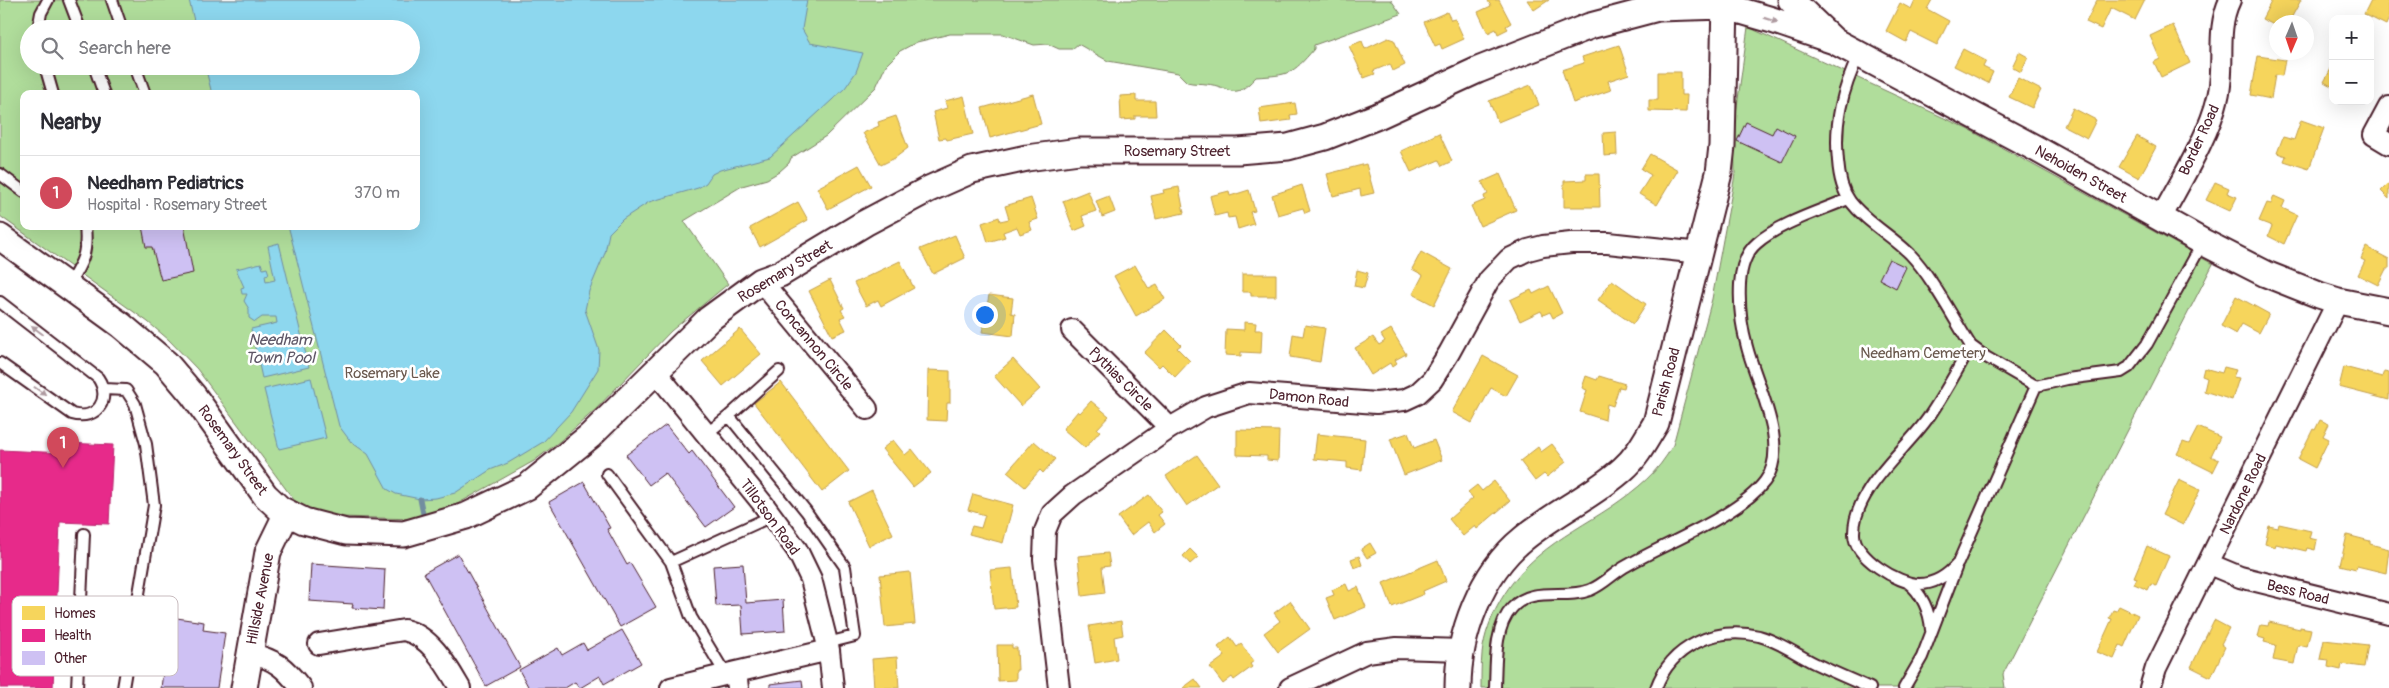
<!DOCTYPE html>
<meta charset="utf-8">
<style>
:root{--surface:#fff;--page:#f7f7f7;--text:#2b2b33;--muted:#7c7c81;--line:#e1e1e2;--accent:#d1495b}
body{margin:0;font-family:Pangolin,sans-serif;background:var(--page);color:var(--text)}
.controls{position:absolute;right:15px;top:15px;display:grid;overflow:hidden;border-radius:10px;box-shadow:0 5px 20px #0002}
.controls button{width:45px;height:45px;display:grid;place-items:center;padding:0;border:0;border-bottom:1px solid var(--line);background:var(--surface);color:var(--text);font:25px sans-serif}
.compass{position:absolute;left:2269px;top:15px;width:45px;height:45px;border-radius:50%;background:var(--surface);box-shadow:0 5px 20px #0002;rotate:182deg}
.you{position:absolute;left:984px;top:314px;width:18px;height:18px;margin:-12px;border:4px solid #fff;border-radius:50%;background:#1a73e8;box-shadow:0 0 0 8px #1a73e833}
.badge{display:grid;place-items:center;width:32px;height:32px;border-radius:50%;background:var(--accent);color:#fff;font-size:16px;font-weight:700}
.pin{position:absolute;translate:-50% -41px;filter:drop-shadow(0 1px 2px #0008)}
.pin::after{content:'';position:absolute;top:26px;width:18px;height:15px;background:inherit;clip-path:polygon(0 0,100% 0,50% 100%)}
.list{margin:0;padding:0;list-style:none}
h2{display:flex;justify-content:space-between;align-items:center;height:65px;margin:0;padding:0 20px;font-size:21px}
h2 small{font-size:16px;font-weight:400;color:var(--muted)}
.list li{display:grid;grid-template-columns:32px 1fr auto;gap:15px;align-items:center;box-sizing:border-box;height:75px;padding:0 20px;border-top:1px solid var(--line)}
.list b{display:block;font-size:19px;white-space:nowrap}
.list p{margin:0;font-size:16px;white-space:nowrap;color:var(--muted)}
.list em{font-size:16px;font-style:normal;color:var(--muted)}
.icon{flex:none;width:28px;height:28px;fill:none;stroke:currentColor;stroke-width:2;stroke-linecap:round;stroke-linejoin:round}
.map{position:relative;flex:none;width:2389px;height:688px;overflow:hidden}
.search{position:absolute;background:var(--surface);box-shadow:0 5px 20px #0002;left:20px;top:20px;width:400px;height:55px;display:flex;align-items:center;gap:12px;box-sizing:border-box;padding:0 18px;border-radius:28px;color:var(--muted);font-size:19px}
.panel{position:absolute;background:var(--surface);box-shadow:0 5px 20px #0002;left:20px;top:90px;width:400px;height:140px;border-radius:10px}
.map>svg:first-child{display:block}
.green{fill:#b0dd9b;stroke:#7d7e63;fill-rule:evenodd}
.water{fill:#8dd7ee;stroke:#728da0}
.homes{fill:#f6d55c;stroke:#c29e4d}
.health{fill:#e7298a;stroke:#b8266e}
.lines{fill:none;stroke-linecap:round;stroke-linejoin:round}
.stream{stroke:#728da0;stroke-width:5}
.building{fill:#cec1f3;stroke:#4a1f2b}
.service-casing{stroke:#4a1f2b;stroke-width:14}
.minor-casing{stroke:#4a1f2b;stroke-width:24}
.tertiary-casing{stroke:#4a1f2b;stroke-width:29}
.service{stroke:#fff;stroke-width:10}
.minor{stroke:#fff;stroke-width:20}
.tertiary{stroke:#fff;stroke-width:25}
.oneway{fill:#ae9aa0}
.labels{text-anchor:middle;stroke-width:5;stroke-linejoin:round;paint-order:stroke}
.street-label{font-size:15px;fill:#4a1f2b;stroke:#fff}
.park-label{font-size:15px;fill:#69584d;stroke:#fff}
.water-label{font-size:16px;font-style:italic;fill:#5e5666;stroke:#fff}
.key{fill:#fff;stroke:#c9bcbf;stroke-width:1}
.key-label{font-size:14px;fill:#4a1f2b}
</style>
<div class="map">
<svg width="2389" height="688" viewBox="0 0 2389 688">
<rect width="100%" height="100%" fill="#fff"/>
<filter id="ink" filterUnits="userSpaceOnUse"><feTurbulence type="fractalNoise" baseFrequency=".02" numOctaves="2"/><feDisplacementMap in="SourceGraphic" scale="10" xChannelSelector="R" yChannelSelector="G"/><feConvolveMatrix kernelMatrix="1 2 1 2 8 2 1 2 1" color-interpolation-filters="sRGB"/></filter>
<g filter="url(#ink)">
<path class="green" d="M0,0H1391L1401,14L1314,45V49C1292,75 1289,75 1256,77C1232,103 1232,86 1206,84C1199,83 1194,84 1187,82L1178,73L1108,61L1078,44L1072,49H1059L1048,44L1034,45L1003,34H950L917,42L900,51L886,65L876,87L826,136L791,158L789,163L779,172L767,179L742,186L684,221L728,284L671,331L595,410L560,441L534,461L450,508L417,519L340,517L308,509L294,500L197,369L169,340L148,322L0,216ZM29,29H411V66H29ZM24,94H416V226H24Z
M1748,27L1968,129L2213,264L2003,674L2005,688H1481C1481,677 1481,665 1482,654C1486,617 1510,579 1538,556C1560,537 1587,523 1611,507C1637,489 1658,473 1673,445L1712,299L1733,186L1735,174L1734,128Z"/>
<path class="water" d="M189,0H807L802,29L810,43L863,53L856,72L845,88L770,157L720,170L712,174L706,183L698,188L649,202L623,219L609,233L605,253L589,291L585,310L599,350L598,369L571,412L543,442L508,463L490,470L455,493L436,498L420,499L396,494L387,489L368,454L351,442L339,426L289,229L286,226H416V94H212L205,66H411V29H196Z
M279,243L309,367L262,378L251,329L277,323L276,317H262L255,322L249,318V309L244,301L247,294H242L241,288L244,287L236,269L261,263L263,269L267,268L269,274L265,275L266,282L275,280L268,246Z
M311,378L326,438L279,449L264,389Z"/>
<path class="homes" d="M1490,0H1499L1511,23L1506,26L1508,29L1498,34L1496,29L1488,33L1478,12L1491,6L1488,1Z
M1527,0H1549L1534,10Z
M1915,0H1932L1927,9L1949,21L1937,45L1911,32L1906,42L1886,31L1900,3L1911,9Z
M2097,0H2145L2135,20L2111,8L2101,29L2086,22Z
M2272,0H2301L2289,22H2276V26L2262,19Z
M2371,0H2389V18L2386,25L2364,14Z
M1447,12L1451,20L1455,19L1464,39L1442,49L1440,44L1435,46L1424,22Z
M2173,25L2190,63L2161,77L2154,62L2160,59L2150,36Z
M1388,38L1394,40L1405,65L1393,71L1390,64L1373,71L1375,74L1364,78L1349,46L1362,41L1365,49Z
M1619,45L1629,74L1608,81L1611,90L1573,103L1562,70L1584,63L1582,57Z
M1963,49L1986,61L1983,67L1993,72L1988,83L1954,66Z
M2019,52L2028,57L2021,72L2012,67Z
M2258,56L2285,60L2282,76L2275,75L2271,99L2251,95Z
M2333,65V87L2324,82Z
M1658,72H1681V95H1687L1686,112L1649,111V100H1658Z
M2018,78L2041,90L2032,108L2009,97Z
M1531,85L1539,105L1498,122L1489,101Z
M1033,94L1041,124L990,138L982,108Z
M1136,95V101H1155L1156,116H1135V119L1121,120L1120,96Z
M964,96L973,134L947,140L946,138L939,139L933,112L947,108L945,101Z
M1295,103L1297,114L1290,115L1291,120L1261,124L1259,108Z
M2073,108L2096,120L2087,138L2064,126Z
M896,116L908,148L895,158L881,165L863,133L879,126L878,122Z
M2301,120L2324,128L2309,169L2284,161L2286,156L2277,153L2283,137L2294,140Z
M1616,132L1617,155L1604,156L1603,133Z
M1439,133L1452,161L1442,166L1439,160L1411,172L1401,151Z
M2137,136L2156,147L2139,178L2119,167Z
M1650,154L1678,170L1657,205L1639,194L1651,175L1641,169Z
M1366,164L1374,193L1361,196L1360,189L1333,196L1327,174Z
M859,165L871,186L828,209L817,188Z
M1500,174L1516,210L1480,226L1471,206L1485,200L1484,196L1488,194L1482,182Z
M1586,174H1599L1600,207H1564V181L1586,180Z
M2215,182L2229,188L2227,193L2237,197L2230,211L2206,200Z
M2389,183V199L2381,191Z
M1302,185L1310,211L1305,213L1303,208L1278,215L1272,195Z
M1179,187L1184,213L1156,219L1151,196L1164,193L1163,190Z
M1249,190L1255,211L1250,212L1254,224L1238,229L1235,217L1228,218L1227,213L1215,216L1210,196L1229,191L1230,196Z
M1088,191L1096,211L1082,216L1086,226L1074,231L1063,201Z
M1109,196L1115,212L1102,217L1096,201Z
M2274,196L2285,201L2282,208L2297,215L2284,244L2268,236L2272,226L2259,221L2267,203L2271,204Z
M1031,198L1038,219L1029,222L1032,230L1020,234L1017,227L1003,232L1005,237L988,242L982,223L999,217L1000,221L1009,219L1005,206Z
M798,202L808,220L760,247L750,228Z
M955,235L965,258L933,274L920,249Z
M2366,247L2389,259V269H2386L2378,285L2358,275L2365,261L2361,259Z
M1421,252L1452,269L1434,305L1413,294L1423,275L1412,269Z
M900,261L914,288L881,306L878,300L866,306L854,283Z
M1135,265L1149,289L1157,285L1165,299L1136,316L1114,276Z
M1357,270L1368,273L1364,288L1354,286Z
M1242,274H1276V296H1251V292H1242Z
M830,280L844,308L841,310L845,316L840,318L846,330L832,336L809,291Z
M1612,280L1646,304L1633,324L1598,300Z
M1549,286L1562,313L1553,318L1550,312L1543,315L1541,311L1520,321L1510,300L1531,290L1533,294Z
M989,295L1013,298L1011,313L1015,314L1013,336L982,332Z
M2236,296L2269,314L2259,333L2242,324L2236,334L2221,326Z
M1244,322L1256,323L1255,330H1262L1261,353L1241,352V356L1225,355L1226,329L1244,330Z
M1305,325L1325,328L1320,362L1290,357L1293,334L1303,336Z
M740,329L761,354L723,386L702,361Z
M1391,329L1406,354L1395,360L1397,363L1392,367L1390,363L1371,375L1355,348L1373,337L1379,345L1385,341L1381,335Z
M1166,330L1181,345L1177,348L1190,361L1175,377L1162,364L1159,367L1144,353Z
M1483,356L1518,375L1506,396L1491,388L1472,423L1452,412Z
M1013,359L1040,389L1021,406L994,376Z
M2224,367L2236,370L2233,377L2239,378L2232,400L2204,391L2207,378L2202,376L2204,368L2222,373Z
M2344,367L2382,377L2384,371L2389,372V400L2339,387Z
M928,370L950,371V403H947L946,421L927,420Z
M1586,376L1597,380L1599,376L1625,384L1624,388L1619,387L1613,406L1607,404L1605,420L1580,412L1587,390L1582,388Z
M781,382L849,471L822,492L754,403Z
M1091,401L1109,416L1097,429L1100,431L1085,448L1063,429L1078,411L1080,413Z
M2320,420L2329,424L2323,436L2329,439L2315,468L2298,459L2313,429L2315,430Z
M2198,427L2220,437L2211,456L2219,460L2213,472L2177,454L2183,442L2189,444Z
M1237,430L1279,431L1278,461L1267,460V456L1237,455Z
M1408,433L1414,448L1434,440L1442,460L1404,475L1390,439Z
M1317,434L1365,439L1362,470L1347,468V462L1314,459Z
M893,440L905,455L912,449L931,473L913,487L882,449Z
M1034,441L1055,459L1043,473L1040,470L1025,487L1007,472Z
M1552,444L1566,462L1547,477L1544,474L1535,481L1520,461L1538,447L1541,452Z
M1197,455L1218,484L1187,506L1166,476Z
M2179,480L2200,490L2183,525L2162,515Z
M1494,481L1510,501L1477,529L1475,526L1463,536L1449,519L1473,498L1468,492L1477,485L1482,491Z
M872,490L893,534L869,546L848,502Z
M973,494L1013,505L1003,543L969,534L972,526L981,528L985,515L968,510Z
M1149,495L1162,512L1158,515L1165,524L1155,532L1148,522L1131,535L1118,517Z
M2279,524L2311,531L2309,538L2317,540L2315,550L2307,548L2306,551L2276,544L2275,547L2265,544L2269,526L2278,528Z
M2347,535L2370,541V544L2389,549L2386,573L2357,566L2356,569L2340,565Z
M1370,543L1376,553L1367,558L1361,549Z
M2147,546L2169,556L2156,586L2151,584L2148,590L2134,584L2137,578L2134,577Z
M1190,549L1198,557L1190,564L1183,556Z
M1108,553L1110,566L1102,567L1105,593L1082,596L1078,556Z
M1359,556L1362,565L1354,568L1351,559Z
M1438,560L1446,581L1423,591L1424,594L1392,607L1383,583Z
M1012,568L1016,607L994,609L990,570Z
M910,572L915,624L885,627L880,575Z
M1346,584L1349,591L1358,587L1366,607L1335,620L1326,598L1334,595L1332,590Z
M1290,601L1310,629L1278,652L1264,633L1280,621L1274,613Z
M2119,606L2138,615L2124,647L2120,645L2114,659L2097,652L2112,619L2109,618L2113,610L2116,611Z
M2214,620L2229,628L2221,644L2225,647L2211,677L2191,667Z
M1121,621L1123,635L1114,637L1117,659L1095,663L1089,626Z
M2269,622L2300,629V627L2311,629L2307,647L2298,645L2294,664L2273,660L2276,645L2264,642L2265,639L2258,637L2261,625L2268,626Z
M1230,637L1237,647L1241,644L1254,661L1250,664L1252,667L1234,680L1232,677L1223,684L1210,667L1225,656L1218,647Z
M2324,640L2368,645L2364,667L2342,664L2341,670L2328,667L2329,660L2320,659Z
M997,645H1012V648H1017L1018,670H1016V680L998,681Z
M897,657L899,688H874L872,659Z
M1195,679L1202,688H1183Z"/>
<path class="health" d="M66,443L113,445L109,524L60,522L53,688H0V450L65,453Z"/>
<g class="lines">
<path class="stream" d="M420,499L423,514"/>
</g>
<path class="building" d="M1746,122L1772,134L1776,126L1795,136L1782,162L1737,141Z
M142,226H184L193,273L161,280L152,247H146Z
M1889,259L1906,267L1896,288L1879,279Z
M666,425L689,454L692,451L734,507L706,527L665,473L649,485L626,455Z
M584,482L610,528L607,529L627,565L630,563L656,607L620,627L549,502Z
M458,554L520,667L486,686L424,573Z
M311,564L385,569L383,610L352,608L353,604L309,601Z
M743,564L746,603L783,600L785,631L743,634L741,605L716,606L713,566Z
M170,617L204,622L203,630L225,633L217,688H161Z
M622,630L641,663L604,684L600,676L580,688L575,682L565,688H529L519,670L558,648L562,655L583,643L587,650Z
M802,680L803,688H770V684Z"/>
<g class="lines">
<g class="service-casing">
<path id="service" d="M69,0L80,29
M112,0L122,29
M38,29L41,13L48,0
M1859,55C1842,90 1834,123 1838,161C1839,175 1842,190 1850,201C1866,222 1891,235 1910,254C1932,277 1953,318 1971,346C1957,370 1944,395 1928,418C1905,451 1853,490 1854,534C1854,557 1898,584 1919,584C1936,584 1948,575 1958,563L2036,386L2067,379L2121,372L2129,367L2147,344L2203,242
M45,66L53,94
M94,66L104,94
M135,66L145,94
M0,174L24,192
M68,286C82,263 88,254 85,226
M0,302L98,378C112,399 97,421 72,414L0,363
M1971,346L1986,357L2036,386
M104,389L126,390L135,404L146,444L154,505L123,688
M729,416L779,371
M706,434L729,416L806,511L845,567L855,636L827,643
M607,474L671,562L772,516
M671,562L691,617L726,675
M1907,582C1922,593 1930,612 1931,630
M77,688L84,534
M1495,688C1496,664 1494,627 1512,608C1532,585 1565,600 1590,590C1605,584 1614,572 1628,565C1667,542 1739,516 1765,481C1791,447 1756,383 1747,347C1741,326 1739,305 1740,284C1741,269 1745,253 1757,243C1780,223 1820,211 1848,199
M1656,688C1671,646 1715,626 1759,636C1778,641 1796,654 1814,663C1833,672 1852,680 1870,688
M1904,688L1922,657L1956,568"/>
</g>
<g class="minor-casing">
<path id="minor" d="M2389,107L2374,135L2389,144
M2161,218C2180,182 2209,136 2218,97C2226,65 2215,31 2230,0
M761,281L867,409
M1072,330L1170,428
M655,371L763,504L797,550L811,579L829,650L833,688
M2209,564L2240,577L2389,614
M319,644L404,630C431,636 447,666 460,688
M250,654C276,659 285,668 301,688
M736,672L829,650
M671,688L736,672L738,688
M1059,688L1044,559L1045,531L1052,514L1073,495L1170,428L1206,407L1249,393L1376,403L1404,400L1417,394L1432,380L1449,353L1489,280L1509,259L1528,250L1543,246L1571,243H1608L1700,253
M1290,688L1367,652L1397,648L1462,650
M2150,688L2156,668L2338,301"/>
</g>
<g class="tertiary-casing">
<path id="tertiary" d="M1791,0L1834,41L2035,148L2203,242L2266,274L2319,295L2338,301L2389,311
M0,237L121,325L166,363L193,395L265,495L280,509L304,521L346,532L404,534L466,516L527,487L590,436L709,319L761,281L780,274L865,223L929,189L972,170L1027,158L1079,151H1238L1288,147L1325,137L1378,116L1478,70L1590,26L1658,8L1724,6L1772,20L1834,41
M244,688L268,552L287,513
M1458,688C1458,635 1481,573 1523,539C1554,513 1593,496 1623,469C1638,456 1646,439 1656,423L1719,173L1722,146L1725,0"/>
</g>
<use href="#service" class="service"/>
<use href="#minor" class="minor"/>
<use href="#tertiary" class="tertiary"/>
</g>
<defs><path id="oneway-solid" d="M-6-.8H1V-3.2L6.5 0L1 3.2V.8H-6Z" transform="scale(1.25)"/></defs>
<g class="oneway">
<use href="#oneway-solid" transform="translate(1771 20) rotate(18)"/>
<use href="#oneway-solid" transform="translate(37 330) rotate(-143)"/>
<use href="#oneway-solid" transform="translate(40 391) rotate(35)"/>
</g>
</g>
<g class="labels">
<g class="street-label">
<text transform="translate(2199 140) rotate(-65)" y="5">Border Road</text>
<text x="1177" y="156">Rosemary Street</text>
<text transform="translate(2081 174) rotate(29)" y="5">Nehoiden Street</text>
<text transform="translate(785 271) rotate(-31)" y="5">Rosemary Street</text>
<text transform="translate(814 345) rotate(50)" y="5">Concannon Circle</text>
<text transform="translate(1121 379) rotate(45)" y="5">Pythias Circle</text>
<text transform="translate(1666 382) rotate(-75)" y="5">Parish Road</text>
<text transform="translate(1309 398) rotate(6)" y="5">Damon Road</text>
<text transform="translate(233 450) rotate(54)" y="5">Rosemary Street</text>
<text transform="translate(2243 494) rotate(-64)" y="5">Nardone Road</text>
<text transform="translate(770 517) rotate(54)" y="5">Tillotson Road</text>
<text transform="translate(2298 592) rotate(14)" y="5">Bess Road</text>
<text transform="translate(260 599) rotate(-79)" y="5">Hillside Avenue</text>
</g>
<g class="park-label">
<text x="1923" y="358">Needham Cemetery</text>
<text x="392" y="378">Rosemary Lake</text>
</g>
<g class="water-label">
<text x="280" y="345">Needham<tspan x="280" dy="18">Town Pool</tspan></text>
</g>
</g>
<rect x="12" y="596" width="166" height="80" rx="8" class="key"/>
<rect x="22" y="606" width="23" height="14" fill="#f6d55c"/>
<rect x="22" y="629" width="23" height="13" fill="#e7298a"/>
<rect x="22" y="651" width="23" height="14" fill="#cec1f3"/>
<g class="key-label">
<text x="54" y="618">Homes</text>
<text x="54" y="640">Health</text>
<text x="54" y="663">Other</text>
</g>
</svg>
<div class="controls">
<button>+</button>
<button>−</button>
</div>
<svg class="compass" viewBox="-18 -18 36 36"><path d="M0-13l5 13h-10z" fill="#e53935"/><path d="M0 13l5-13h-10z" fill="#7c7c81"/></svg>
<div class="you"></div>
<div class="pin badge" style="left:63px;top:468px">1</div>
<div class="search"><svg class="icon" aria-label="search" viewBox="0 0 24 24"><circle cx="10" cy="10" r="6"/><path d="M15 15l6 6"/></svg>Search here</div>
<section class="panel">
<h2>Nearby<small></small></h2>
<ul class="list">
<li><span class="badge">1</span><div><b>Needham Pediatrics</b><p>Hospital · Rosemary Street</p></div><em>370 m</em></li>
</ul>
</section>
</div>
